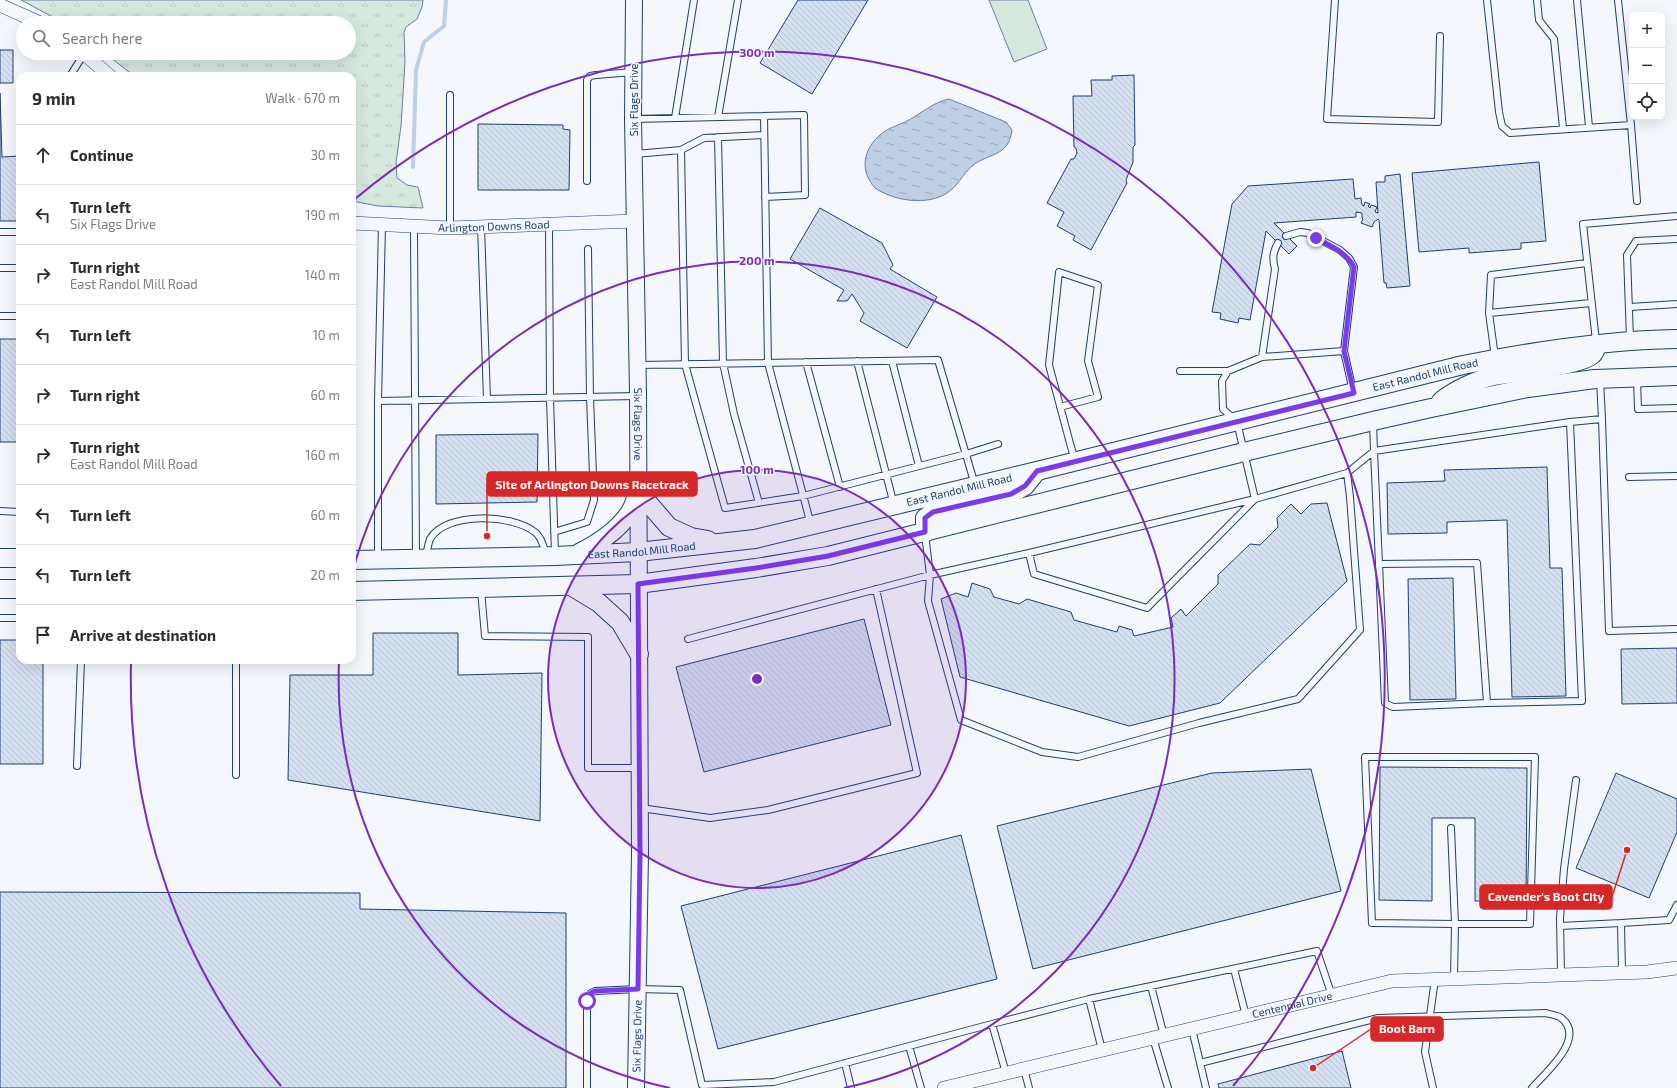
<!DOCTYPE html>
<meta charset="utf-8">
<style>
:root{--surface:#fff;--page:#f7f7f7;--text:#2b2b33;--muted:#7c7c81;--line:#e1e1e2}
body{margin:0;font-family:"Exo 2",sans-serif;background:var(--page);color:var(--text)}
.controls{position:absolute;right:12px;top:12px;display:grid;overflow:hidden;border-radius:8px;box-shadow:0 4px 16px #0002}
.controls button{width:36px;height:36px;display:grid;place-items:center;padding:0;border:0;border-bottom:1px solid var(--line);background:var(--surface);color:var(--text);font:20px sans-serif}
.stop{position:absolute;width:12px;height:12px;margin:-9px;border:3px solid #7c3aed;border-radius:50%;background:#fff}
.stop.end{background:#7c3aed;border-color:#fff;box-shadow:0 1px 4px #0008}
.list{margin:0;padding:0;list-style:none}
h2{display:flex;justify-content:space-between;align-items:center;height:52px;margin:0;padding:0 16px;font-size:17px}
h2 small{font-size:13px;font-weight:400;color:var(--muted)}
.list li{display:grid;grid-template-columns:26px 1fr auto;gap:12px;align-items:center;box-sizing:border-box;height:60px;padding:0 16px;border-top:1px solid var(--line)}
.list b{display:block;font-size:15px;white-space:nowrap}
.list p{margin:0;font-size:13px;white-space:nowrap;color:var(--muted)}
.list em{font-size:13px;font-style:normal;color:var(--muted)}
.icon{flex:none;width:22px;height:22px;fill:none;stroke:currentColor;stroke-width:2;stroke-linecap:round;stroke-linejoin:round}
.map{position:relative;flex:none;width:1677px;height:1088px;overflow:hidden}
.search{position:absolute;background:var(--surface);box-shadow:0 4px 16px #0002;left:16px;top:16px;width:340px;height:44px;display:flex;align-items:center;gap:10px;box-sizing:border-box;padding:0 14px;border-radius:22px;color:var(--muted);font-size:15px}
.panel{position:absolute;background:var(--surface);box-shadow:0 4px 16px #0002;left:16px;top:72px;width:340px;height:592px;border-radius:12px}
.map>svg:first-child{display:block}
.grass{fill:url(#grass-tufts);stroke:#687fa3}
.pitch{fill:#d7e8df;stroke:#687fa3}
.water{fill:url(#water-ripples);stroke:#687fa3}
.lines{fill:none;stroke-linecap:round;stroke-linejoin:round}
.stream{stroke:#bed0e5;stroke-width:4}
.building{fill:url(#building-back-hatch);stroke:#1d3f73}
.service-casing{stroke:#1d3f73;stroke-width:8}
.minor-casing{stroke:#1d3f73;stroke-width:14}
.tertiary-casing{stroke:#1d3f73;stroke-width:18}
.secondary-casing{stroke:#1d3f73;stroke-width:20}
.service{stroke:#f4f7fb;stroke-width:6}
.minor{stroke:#f4f7fb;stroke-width:13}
.tertiary{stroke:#f4f7fb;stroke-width:16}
.secondary{stroke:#f4f7fb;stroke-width:18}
.route{stroke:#7c3aed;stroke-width:5}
.ring{fill:none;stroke:#7b2cbf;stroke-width:2}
.labels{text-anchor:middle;stroke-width:3;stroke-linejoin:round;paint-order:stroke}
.street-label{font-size:11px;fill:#1d3f73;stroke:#f4f7fb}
.centre{fill:#7b2cbf;stroke:#f4f7fb;stroke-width:2}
.ring-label{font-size:12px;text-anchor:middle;font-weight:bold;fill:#7b2cbf;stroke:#f4f7fb;stroke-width:3;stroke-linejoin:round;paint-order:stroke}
.leader{fill:none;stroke:#d62828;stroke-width:1.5}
.callout-dot{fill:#d62828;stroke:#f4f7fb;stroke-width:1.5}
.callout{fill:#d62828;stroke:#d62828;stroke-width:1.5}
.callout-label{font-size:12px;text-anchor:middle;font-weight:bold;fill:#fff}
</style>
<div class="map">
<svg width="1677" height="1088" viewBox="0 0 1677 1088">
<defs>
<pattern id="grass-tufts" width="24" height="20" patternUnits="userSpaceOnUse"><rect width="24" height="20" fill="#d7e8df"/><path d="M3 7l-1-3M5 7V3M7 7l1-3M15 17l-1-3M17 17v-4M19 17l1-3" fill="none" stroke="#b8c8c3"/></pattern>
<pattern id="water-ripples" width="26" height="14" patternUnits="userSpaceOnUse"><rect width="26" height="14" fill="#bed0e5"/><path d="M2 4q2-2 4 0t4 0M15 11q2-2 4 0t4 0" fill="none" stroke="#9aaabe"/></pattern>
<pattern id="building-back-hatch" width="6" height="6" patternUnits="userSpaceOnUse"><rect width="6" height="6" fill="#d5e0f0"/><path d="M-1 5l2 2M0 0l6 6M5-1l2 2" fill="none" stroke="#b6c1d1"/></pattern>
</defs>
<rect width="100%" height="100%" fill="#f4f7fb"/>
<path class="grass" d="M21,0H423L422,7L417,19L406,27L404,32L405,62L401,126L396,163L397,178L407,185L418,187L423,208L378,206L352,201V76H134L105,53H349V23H64Z"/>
<path class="pitch" d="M989,0H1028L1047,49L1014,62Z"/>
<path class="water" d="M949,99L1006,122L1012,130C1009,157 988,153 972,166C963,174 957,187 947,193C927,206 894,201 875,188C873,186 871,183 870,181C860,165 866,147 880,135C887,128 900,125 909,120C923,112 934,102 949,99Z"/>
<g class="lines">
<path class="stream" d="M413,167L416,70L424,42L444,26L446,0"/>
</g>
<path class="building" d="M798,0H868L812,94L760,63Z
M0,50H13V83H0Z
M1134,75L1135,145L1133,147V162L1126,180L1127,183L1091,250L1073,240L1075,236L1057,226L1064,212L1047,203L1071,159H1074L1077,153L1076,148L1074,147L1073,96H1092L1091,80H1112V76Z
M0,93L2,157L20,156V221H0Z
M478,124L563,125V129L570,130L569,190H478Z
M1539,162L1546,241L1521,243V249L1469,253V248L1419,252L1412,173Z
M1400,174L1410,286L1387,288L1386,283H1384L1379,220L1378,219L1374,222L1372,227L1361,223L1363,219L1362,218V213L1356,212V217L1274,223L1297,246L1289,254L1266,231L1250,320L1239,318L1238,323L1220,319L1221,313L1212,312L1232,204L1248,186L1353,179L1355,199L1361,198L1362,205L1364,206L1365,202L1370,204L1368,206L1370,208L1371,205L1377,207L1375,212L1378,213L1376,182H1385V176Z
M820,208L882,243L893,265L890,269L937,297L907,348L860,321L864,313L852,294L847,301H837L844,290L790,259Z
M0,339H20V442H0Z
M538,434L537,502L436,504V435Z
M1547,467L1550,568H1562L1566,696L1512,697L1507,520L1447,522V533L1388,534L1387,483L1445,481L1444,470Z
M1327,503L1347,581L1220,703L1129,726L960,677L941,599L956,593L968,597L972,583L990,589L994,597L1019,604L1027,599L1071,612L1074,620L1117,632L1119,626L1132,630L1134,636L1173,627L1171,618L1181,609L1186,616L1218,584V575L1250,544L1260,545L1278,527L1277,518L1291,504L1301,514L1311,504Z
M1453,578L1456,699L1410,700L1408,579Z
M864,619L891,725L704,772L676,667Z
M373,633H458V675L542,673L540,821L288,780L290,675H373Z
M0,640H20V660H43V764H0Z
M1677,648V703L1622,704L1621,649Z
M1380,767L1527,768L1526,901H1475V818H1432V901L1379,900Z
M1311,769L1341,891L1033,969L997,826L1212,773Z
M1616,773L1677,799V832L1649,898L1576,868Z
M961,835L997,979L718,1049L681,906Z
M0,892L360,893V909L566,913V1088H0Z
M1342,1051L1351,1088H1219L1218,1084Z"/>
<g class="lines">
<g class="service-casing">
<path id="service" d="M1335,0L1327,119L1438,122L1440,36
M1487,0L1499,112L1502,126L1510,133L1631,125L1618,0
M1537,0L1539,20L1554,39L1563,128
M1577,0L1589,127
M70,76L84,54
M764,116L768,363L811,525
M718,117L738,0
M675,118L694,0
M634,119L804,115L805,195L765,197
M1631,125L1637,201
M718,137L723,363L734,414L759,503
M681,150L704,138L764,135
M635,154L681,150L685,364L725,508L803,496L966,454L998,444
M587,181V80L590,76L596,75L633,72
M549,224L550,398L555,554
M382,225L378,401L636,396
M414,226L416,556
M481,227L487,399
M450,228V95
M0,232H20
M1286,236L1300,232L1308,233L1340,250L1349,258L1354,267L1344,351L1353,391
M1278,243C1273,252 1272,258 1275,269L1262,357L1344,351
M0,268H20
M1630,307L1677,304
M1489,313L1491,275L1587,263
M0,316H20
M1630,339L1627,255L1636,241L1677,239
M1596,341L1583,224L1677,216
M1495,357L1489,313L1591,303
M857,361L894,505
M892,361L919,466
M806,362L840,487
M638,365L938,360L975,485
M1180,371H1228
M1637,379L1638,409L1677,408
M1060,407L1098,397L1088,361L1098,285L1059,272L1049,365L1071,447L1075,460
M1602,419L1609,631L1677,629
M1570,422L1602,419L1600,380
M1629,477L1677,476
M0,511L20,512
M554,532L587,522L594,500L590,397L588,249
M925,534L930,575L928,601L961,720L1042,752L1078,757L1199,723L1298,699L1360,630L1350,497L1347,473L1374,451L1570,422L1582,701L1487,703L1477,563L1379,564L1374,451L1373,422
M1029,553L1034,574L1147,608L1255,499L1347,473
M378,557V401
M426,557C427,552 428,544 430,539C446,511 514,514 536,533C542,538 544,548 546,555
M1379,564L1385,703L1393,707L1487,703
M481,590L485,636L588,637V768H638
M0,618H20
M688,639L930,575L1029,553L1255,499L1237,422L1223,409L1222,381L1228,371L1262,357
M236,660V775
M77,766L81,660
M641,808L710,818L768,810L917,773L876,589
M1451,828L1455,924H1530L1535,757H1365L1372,923L1455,924L1454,979
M1621,923L1669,920L1677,905
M1560,926L1621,923L1622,973
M1234,969L1246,1016
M1561,975L1560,918L1564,869L1576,780
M1151,986L1164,1036
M1192,1029L1206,1088
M1153,1038L1168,1088
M909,1046L921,1088
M1102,1050L1089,999L1317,951L1332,996
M845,1063L851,1088
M1200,1063L1378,1018L1545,1013C1549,1014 1556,1015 1560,1017C1588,1037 1546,1072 1532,1088
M1024,1069L1029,1088
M1006,1073L992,1024L1089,999
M587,1088V1001L591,993L595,991L638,989L680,990L702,1085L774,1082L992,1024
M1433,1088L1425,1052L1435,979"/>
</g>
<g class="minor-casing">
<g id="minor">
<path d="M0,5L40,23"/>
<path d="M83,53L110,76"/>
<path id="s1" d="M352,223L450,228L635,221"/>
<path id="s2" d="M944,1088L1392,981L1647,972L1677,968"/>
</g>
</g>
<g class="tertiary-casing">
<g id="tertiary">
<path id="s3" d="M634,0L633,119L638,392L640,854L636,1088"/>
</g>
</g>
<g class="secondary-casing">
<g id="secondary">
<path d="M1441,401C1455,390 1476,380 1494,376C1513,372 1580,366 1592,355C1596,352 1596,347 1596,344"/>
<path d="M925,533V518L933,512L1011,494L1025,486L1037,471"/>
<path d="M579,553C599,543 618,531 630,512C634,506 636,498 638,491L669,527L691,537L708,540"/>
<path d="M0,558H20"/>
<path id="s4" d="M352,560L555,556L638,552L755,539L1037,471L1463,365C1534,351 1605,340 1677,339"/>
<path d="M571,586L599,603L620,622L639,654"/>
<path d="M0,589H20"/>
<path d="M352,591L638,584L756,568L828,556L1244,452L1373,421L1431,408L1528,388L1595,379L1677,376"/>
</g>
</g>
<use href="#service" class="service"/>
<use href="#minor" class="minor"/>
<use href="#tertiary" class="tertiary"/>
<use href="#secondary" class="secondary"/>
</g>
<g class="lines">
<path class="route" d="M587,1001L591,993L595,991L638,989L640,854L638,584L756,568L828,556L925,532V518L933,512L1011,494L1025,486L1037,471L1354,393L1344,351L1354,267C1346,252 1331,246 1316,238"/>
</g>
<circle cx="757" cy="679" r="209" fill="#7b2cbf" fill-opacity=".12"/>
<g class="ring">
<circle cx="757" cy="679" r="209"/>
<path d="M670 1088A418 418 0 0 1 339 661M352 574A418 418 0 1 1 844 1088"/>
<path d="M281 1086A626 626 0 0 1 131 663M355 199A626 626 0 0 1 1233 1086"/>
</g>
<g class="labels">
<g class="street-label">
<text transform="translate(634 100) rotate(-90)" y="4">Six Flags Drive</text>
<text dy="4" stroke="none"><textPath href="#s1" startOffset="142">Arlington Downs Road</textPath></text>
<text dy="4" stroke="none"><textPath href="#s4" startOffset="1094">East Randol Mill Road</textPath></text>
<text dy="4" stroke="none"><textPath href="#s3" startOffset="424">Six Flags Drive</textPath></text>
<text dy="4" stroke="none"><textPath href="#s4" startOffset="614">East Randol Mill Road</textPath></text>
<text dy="4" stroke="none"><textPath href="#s4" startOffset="290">East Randol Mill Road</textPath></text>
<text dy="4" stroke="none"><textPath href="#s2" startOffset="358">Centennial Drive</textPath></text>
<text transform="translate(637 1036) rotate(-89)" y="4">Six Flags Drive</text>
</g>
</g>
<circle cx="757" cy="679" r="6" class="centre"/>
<g class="ring-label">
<text x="757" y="57">300 m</text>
<text x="757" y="265">200 m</text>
<text x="757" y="474">100 m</text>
</g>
<path class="leader" d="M487 536L487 484M1627 850L1612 897M1313 1068L1371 1029"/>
<g class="callout-dot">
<circle cx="487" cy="536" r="4"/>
<circle cx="1627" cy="850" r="4"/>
<circle cx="1313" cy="1068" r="4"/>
</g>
<g class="callout">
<rect x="487" y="472" width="210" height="24" rx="4"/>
<rect x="1480" y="885" width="132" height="24" rx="4"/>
<rect x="1371" y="1017" width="72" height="24" rx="4"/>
</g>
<g class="callout-label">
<text x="592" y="489">Site of Arlington Downs Racetrack</text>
<text x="1546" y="901">Cavender's Boot City</text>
<text x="1407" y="1033">Boot Barn</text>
</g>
</svg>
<div class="controls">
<button>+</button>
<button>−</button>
<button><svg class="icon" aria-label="locate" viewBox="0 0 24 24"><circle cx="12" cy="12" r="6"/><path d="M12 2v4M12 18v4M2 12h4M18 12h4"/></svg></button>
</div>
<div class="stop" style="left:587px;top:1001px"></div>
<div class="stop end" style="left:1316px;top:238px"></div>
<div class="search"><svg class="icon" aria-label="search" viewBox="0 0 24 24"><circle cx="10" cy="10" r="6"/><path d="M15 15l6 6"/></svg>Search here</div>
<section class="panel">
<h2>9 min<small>Walk · 670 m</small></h2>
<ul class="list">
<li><svg class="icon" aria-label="ahead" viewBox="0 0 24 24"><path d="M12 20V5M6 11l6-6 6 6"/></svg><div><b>Continue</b></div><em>30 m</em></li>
<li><svg class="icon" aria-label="left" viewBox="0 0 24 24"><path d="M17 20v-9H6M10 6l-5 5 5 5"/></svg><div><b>Turn left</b><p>Six Flags Drive</p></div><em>190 m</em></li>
<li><svg class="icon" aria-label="right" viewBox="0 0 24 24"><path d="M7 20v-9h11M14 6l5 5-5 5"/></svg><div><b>Turn right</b><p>East Randol Mill Road</p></div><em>140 m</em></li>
<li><svg class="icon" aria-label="left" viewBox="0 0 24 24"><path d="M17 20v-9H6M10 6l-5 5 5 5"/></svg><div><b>Turn left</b></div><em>10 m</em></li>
<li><svg class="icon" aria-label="right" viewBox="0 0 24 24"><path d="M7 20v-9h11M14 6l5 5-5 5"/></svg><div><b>Turn right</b></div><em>60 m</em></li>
<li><svg class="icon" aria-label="right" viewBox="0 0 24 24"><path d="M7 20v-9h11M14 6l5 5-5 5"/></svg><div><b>Turn right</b><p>East Randol Mill Road</p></div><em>160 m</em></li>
<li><svg class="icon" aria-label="left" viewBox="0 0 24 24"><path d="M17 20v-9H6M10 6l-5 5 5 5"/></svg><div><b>Turn left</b></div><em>60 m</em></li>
<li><svg class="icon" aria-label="left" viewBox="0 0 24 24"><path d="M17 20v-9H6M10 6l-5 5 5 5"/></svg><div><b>Turn left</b></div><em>20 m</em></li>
<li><svg class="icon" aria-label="arrive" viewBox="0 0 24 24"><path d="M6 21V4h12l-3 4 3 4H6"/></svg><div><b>Arrive at destination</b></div></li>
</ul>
</section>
</div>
